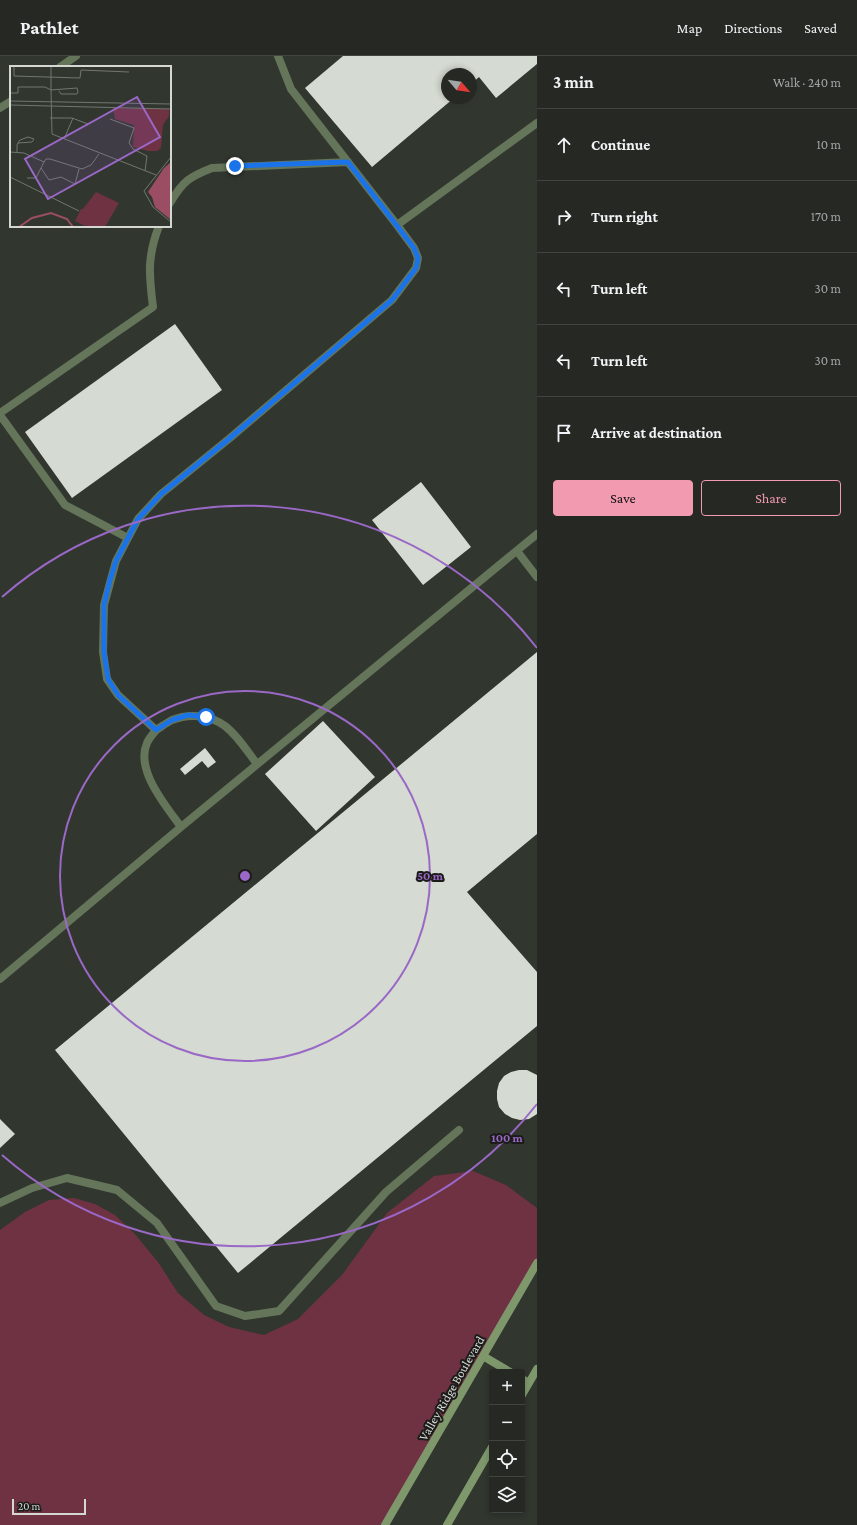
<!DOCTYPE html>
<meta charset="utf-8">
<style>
:root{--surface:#252823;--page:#2d302b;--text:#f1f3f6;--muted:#a3a6a6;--line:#424441;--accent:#f29aaf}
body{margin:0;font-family:"Crimson Pro",serif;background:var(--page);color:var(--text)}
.controls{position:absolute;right:12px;bottom:12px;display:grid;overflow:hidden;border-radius:4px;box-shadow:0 2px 6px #0003}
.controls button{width:36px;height:36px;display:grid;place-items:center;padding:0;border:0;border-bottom:1px solid var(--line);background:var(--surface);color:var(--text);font:20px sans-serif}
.compass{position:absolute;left:441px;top:12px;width:36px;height:36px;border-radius:50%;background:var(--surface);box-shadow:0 2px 6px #0003;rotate:119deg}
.scale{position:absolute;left:12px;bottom:10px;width:74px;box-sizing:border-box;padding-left:4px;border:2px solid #d4d7d2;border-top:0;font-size:11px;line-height:14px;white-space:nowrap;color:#d4d7d2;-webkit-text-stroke:3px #1b1c19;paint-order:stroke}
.stop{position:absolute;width:12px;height:12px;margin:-9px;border:3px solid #1a73e8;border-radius:50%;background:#fff}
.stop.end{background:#1a73e8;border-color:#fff;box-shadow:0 1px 4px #0008}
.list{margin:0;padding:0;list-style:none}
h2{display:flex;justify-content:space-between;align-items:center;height:52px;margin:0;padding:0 16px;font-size:17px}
h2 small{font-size:13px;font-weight:400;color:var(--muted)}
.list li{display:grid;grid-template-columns:26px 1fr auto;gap:12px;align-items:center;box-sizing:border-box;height:72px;padding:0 16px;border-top:1px solid var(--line)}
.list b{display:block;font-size:15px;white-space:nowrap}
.list em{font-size:13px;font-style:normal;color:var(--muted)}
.actions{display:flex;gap:8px;padding:12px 16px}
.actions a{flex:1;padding:9px 0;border:1px solid var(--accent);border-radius:4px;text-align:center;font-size:14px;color:var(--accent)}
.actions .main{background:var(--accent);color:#111}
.icon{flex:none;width:22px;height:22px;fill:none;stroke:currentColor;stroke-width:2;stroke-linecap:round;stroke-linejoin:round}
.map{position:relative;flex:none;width:537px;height:1469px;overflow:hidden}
header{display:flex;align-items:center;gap:24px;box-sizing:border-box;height:56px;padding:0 20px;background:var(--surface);border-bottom:1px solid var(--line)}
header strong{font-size:19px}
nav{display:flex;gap:22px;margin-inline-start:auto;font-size:14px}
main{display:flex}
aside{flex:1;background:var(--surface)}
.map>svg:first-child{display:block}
.green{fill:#6f3243}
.building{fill:#d5dad2}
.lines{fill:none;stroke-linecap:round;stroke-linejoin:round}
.service{stroke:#647559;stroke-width:8}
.minor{stroke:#647559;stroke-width:8}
.secondary{stroke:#7e986c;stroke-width:8}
.route{stroke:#1a73e8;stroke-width:5}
.ring{fill:none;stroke:#9a68c6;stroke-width:2}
.labels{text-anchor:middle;stroke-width:4;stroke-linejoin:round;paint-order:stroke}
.street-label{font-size:13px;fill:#d4d7d2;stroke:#1b1c19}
.inset-river{fill:none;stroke:#9b4e63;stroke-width:2}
.inset-road{fill:none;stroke:#727670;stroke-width:1}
.view{fill:#9a68c6;fill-opacity:0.15;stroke:#9a68c6;stroke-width:2}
.inset-edge{fill:none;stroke:#d4d7d2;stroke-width:2}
.centre{fill:#9a68c6;stroke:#1b1c19;stroke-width:2}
.ring-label{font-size:12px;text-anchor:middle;font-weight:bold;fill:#9a68c6;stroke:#1b1c19;stroke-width:4;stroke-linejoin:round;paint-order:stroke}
</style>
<header>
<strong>Pathlet</strong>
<nav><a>Map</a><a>Directions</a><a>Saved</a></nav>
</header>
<main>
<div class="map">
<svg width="537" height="1469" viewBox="0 0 537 1469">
<rect width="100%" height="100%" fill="#31362f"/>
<path class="green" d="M473,1115L506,1129L537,1152V1207L385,1469H0V1174L25,1156L49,1144L74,1142L95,1148L115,1159L134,1177L158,1206L178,1237L204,1259L229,1271L264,1279L298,1263L342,1219L387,1157L434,1120Z"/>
<path class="building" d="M343,0H537V8L496,42L479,21L471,28V18H447V42H454L372,111L305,32Z
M175,268L222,334L72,442L25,376Z
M421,426L471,491L423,529L372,464Z
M537,596V778L467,836L537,916V970L238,1217L55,994Z
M323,665L375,721L316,775L265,718Z
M205,692L216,706L208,712L202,705L185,719L180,713Z
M519,1014H527L537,1019V1058L529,1063L520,1064L512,1062L505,1058L499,1051L497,1043V1035L499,1027L504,1020L511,1016Z
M0,1063L15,1078L0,1092Z"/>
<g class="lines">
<path class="service" d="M278,0L291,33L397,169L537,67
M170,147C183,125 189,121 212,112L348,106
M0,357L153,251C149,219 147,201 159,170
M0,359L65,449L128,482
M517,495L537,521
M156,674C161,671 166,667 172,664C189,657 210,659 225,670C238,680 247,695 257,708
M181,771C166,750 135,714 147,687C149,682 153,678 156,674L118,639L107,623L103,596L104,549L116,505L138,463L161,438L230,382L392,244L416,212L418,202L414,192L397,169
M0,923L181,771L537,478
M0,1147L32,1132L67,1122L117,1134L157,1167L216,1250L245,1260L279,1255L386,1136L459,1074"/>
<path class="minor" d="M60,11L76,0
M0,52L11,45"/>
<path class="secondary" d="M483,1300L510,1316
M522,1323L529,1327
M522,1339L537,1313
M385,1469L537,1207
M447,1469L492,1391"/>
</g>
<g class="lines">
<path class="route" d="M206,661L188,659L172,664L156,674L118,639L108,623L104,596V549L110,524L116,505L138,463L161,438L230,382L392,244L416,212L418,202L414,192L348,106L235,110"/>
</g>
<g class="ring">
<circle cx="245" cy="820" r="185"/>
<path d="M537 1048A370 370 0 0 1 2 1099M2 541A370 370 0 0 1 537 592"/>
</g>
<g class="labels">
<g class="street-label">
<text transform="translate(451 1332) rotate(-60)" y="5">Valley Ridge Boulevard</text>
</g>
</g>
<g transform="translate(10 10)">
<rect width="161" height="161" fill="#31362f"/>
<path d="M103,42L159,43V50L153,59L151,82L147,85H138L123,81L124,59L105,53ZM86,126L109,137L95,161H77L65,155L71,143H73Z" fill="#6f3243"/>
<path d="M161,96V154L145,141L142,131L138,126L154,102Z" fill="#9b4e63"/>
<path class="inset-river" d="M9,161L22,152L41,147L57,153L63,161"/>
<path class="inset-road" d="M4,0V10L70,12L71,4L119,6M49,25L51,28H67L68,26L67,22L41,24L42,68L146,109M0,27H8V21H35L41,24V0M0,35L161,38M0,39L161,43M40,52H62L78,58M100,53L124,62L119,77L123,83L137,90L135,105M54,73L63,52M0,86L14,87L34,96L26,112H17M7,86V79L9,75L10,74L18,71L24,73L22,76L8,77M161,91L134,125L143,141L161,156M34,96L36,93H40L72,103L81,99L89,88M31,102L39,114L51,111L65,118L69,103M0,111L69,145"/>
<path class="view" d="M127,31L150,71L38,133L15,93Z"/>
<rect width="161" height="161" class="inset-edge"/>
</g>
<circle cx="245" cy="820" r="6" class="centre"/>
<g class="ring-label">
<text x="430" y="824">50 m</text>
<text x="507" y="1086">100 m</text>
</g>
</svg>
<div class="controls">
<button>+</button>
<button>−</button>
<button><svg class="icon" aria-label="locate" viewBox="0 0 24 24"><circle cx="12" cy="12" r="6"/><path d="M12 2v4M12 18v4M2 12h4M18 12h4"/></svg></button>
<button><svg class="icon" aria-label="layers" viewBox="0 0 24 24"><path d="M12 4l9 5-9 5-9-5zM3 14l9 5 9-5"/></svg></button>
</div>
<svg class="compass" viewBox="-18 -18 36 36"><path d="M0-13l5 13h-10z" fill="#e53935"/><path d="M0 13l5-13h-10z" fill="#a3a6a6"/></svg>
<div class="scale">20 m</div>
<div class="stop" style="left:206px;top:661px"></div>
<div class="stop end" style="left:235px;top:110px"></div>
</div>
<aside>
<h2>3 min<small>Walk · 240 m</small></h2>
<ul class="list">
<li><svg class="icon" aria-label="ahead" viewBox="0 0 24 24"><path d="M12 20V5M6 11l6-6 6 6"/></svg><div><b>Continue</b></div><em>10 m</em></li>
<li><svg class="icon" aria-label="right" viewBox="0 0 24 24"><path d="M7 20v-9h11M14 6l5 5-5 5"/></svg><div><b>Turn right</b></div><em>170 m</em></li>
<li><svg class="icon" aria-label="left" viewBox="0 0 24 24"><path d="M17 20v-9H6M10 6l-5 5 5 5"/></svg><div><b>Turn left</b></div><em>30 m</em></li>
<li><svg class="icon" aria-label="left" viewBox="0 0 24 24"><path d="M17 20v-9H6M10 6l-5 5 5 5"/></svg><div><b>Turn left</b></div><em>30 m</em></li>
<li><svg class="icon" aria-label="arrive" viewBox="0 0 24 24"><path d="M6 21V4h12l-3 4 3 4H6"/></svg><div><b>Arrive at destination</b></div></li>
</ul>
<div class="actions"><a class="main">Save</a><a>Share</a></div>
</aside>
</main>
